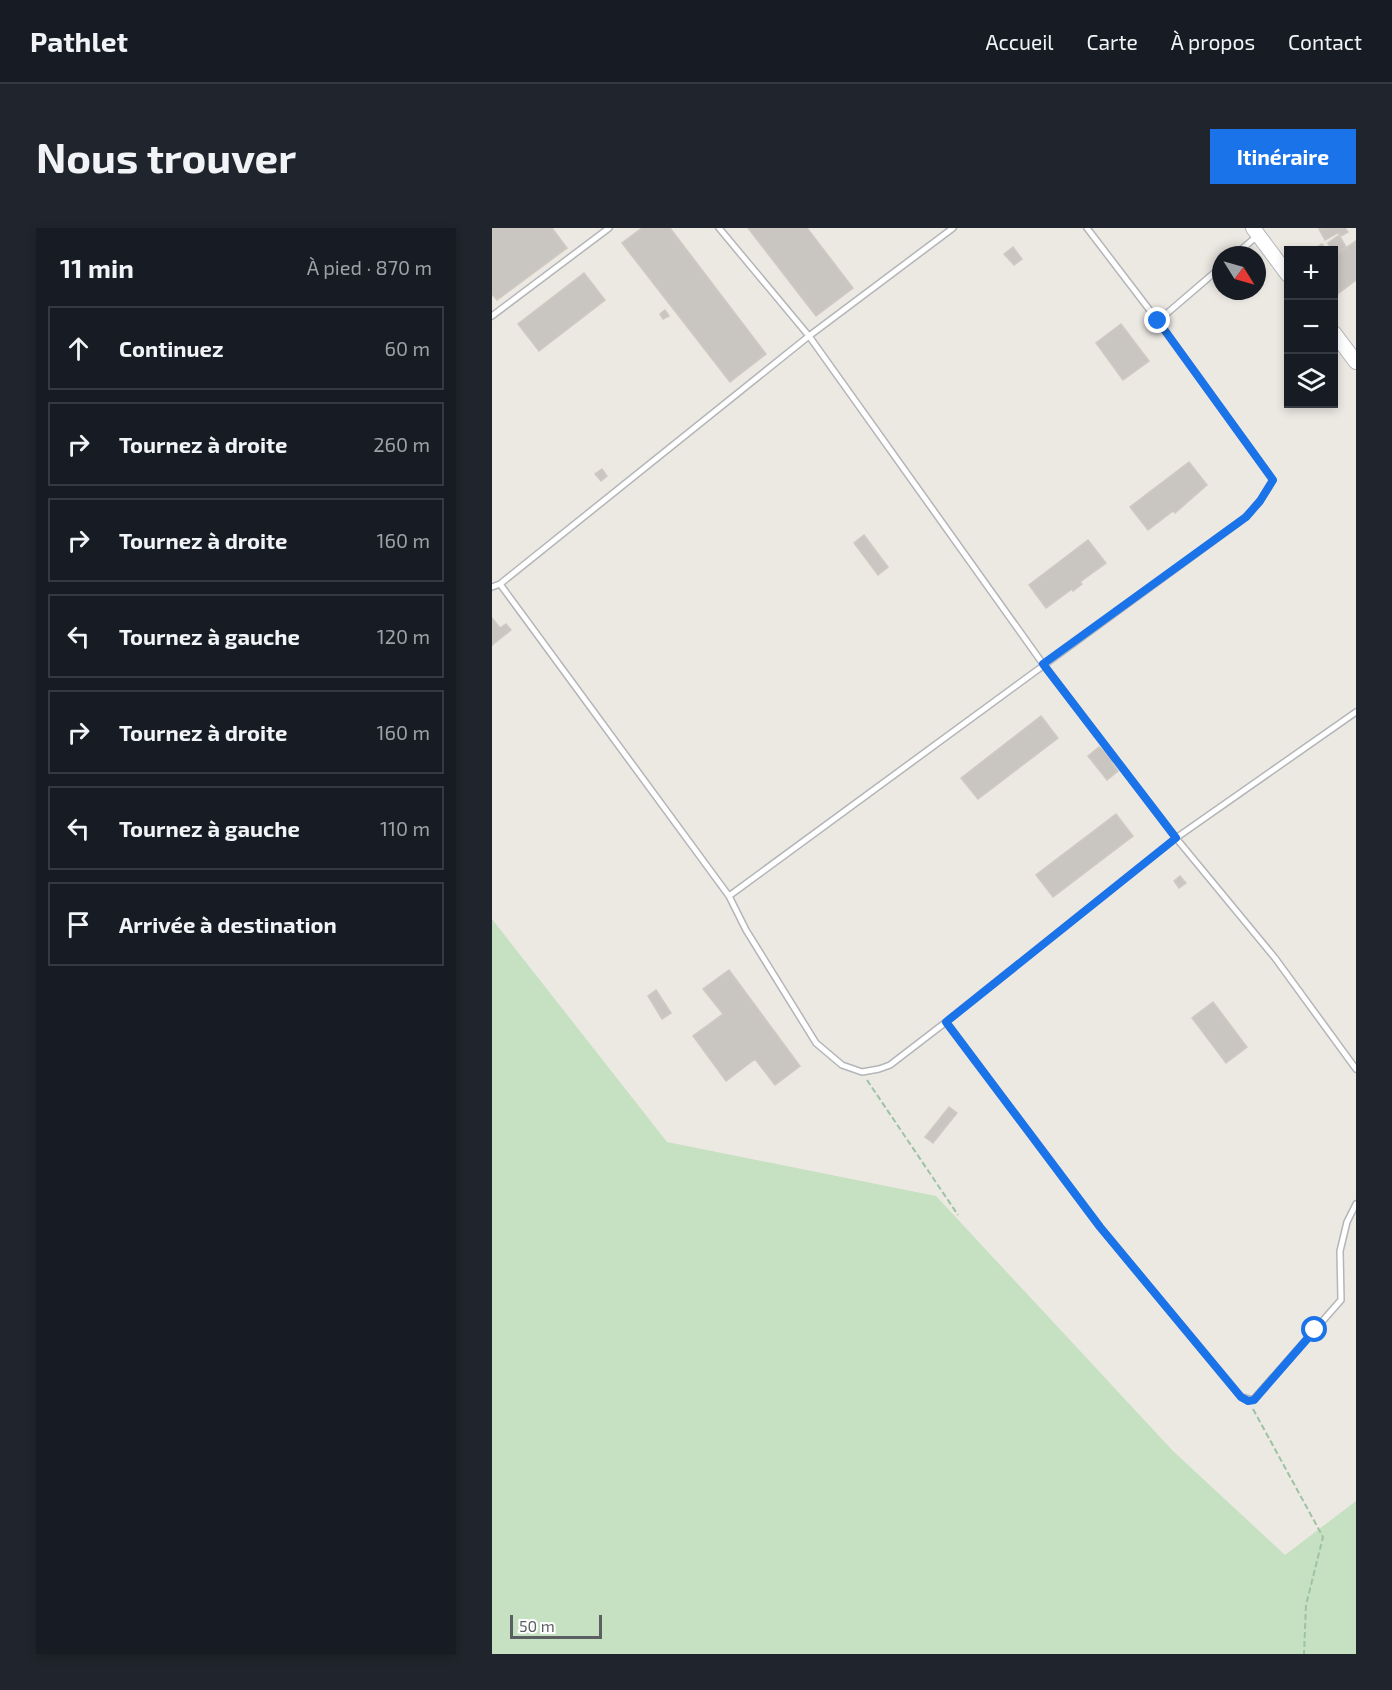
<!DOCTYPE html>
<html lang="fr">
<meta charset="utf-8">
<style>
:root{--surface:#171b24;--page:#20242c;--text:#f1f3f6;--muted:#9ea1a6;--line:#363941;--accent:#1a73e8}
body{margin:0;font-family:"Exo 2",sans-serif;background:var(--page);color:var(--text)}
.controls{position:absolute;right:18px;top:18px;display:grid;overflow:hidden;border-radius:0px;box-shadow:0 3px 9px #0003}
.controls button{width:54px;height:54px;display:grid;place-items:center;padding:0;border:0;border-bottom:2px solid var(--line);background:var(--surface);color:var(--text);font:30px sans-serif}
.compass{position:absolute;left:720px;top:18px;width:54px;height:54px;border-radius:50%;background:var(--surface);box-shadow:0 3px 9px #0003;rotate:127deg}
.scale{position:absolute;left:18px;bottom:15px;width:92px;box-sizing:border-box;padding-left:6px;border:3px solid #5b5f62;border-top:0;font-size:16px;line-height:21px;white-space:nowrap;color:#5b5f62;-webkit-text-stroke:4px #fff;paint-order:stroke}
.stop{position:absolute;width:18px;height:18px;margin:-14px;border:4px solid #1a73e8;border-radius:50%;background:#fff}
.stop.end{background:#1a73e8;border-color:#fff;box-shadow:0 2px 6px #0008}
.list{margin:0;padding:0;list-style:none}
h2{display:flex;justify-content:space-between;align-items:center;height:78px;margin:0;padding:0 24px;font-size:26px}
h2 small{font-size:20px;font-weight:400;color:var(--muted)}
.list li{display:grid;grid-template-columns:39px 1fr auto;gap:18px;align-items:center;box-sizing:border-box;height:84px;margin:0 12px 12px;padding:0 12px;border:2px solid var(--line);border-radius:0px}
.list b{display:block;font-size:22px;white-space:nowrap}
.list em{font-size:20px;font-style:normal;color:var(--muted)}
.icon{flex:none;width:33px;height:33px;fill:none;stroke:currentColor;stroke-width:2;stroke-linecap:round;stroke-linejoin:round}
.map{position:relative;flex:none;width:864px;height:1426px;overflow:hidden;border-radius:0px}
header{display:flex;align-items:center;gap:36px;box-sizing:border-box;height:84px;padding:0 30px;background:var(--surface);border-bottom:2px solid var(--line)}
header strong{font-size:28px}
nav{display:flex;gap:33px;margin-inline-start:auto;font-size:21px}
.intro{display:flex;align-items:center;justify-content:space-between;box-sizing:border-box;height:144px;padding:0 36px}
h1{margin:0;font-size:42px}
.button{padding:15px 27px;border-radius:0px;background:var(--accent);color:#fff;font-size:21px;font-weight:700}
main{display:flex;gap:36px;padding:0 36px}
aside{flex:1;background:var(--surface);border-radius:0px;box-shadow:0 3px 9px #0003}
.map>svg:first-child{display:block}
.green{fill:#c5e1c1}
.building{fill:#c9c6c2;stroke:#d0c9c2;stroke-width:1.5}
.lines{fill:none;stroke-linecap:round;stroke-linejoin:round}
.service-casing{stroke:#b3b5b8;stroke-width:8}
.secondary-casing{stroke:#b2b6b9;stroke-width:16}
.path{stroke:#9dc3a3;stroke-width:2;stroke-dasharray:6 3;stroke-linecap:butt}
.service{stroke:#fff;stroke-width:5}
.secondary{stroke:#fff;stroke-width:14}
.route{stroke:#1a73e8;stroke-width:8}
</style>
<header>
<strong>Pathlet</strong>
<nav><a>Accueil</a><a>Carte</a><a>À propos</a><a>Contact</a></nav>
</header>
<div class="intro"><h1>Nous trouver</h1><a class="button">Itinéraire</a></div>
<main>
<aside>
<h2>11 min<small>À pied · 870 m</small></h2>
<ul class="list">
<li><svg class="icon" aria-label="ahead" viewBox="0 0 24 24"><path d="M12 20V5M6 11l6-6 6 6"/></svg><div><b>Continuez</b></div><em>60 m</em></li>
<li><svg class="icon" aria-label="right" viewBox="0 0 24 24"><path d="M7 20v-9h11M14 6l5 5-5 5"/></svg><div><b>Tournez à droite</b></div><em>260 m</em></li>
<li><svg class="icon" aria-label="right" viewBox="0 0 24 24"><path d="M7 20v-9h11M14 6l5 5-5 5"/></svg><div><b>Tournez à droite</b></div><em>160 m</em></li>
<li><svg class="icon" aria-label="left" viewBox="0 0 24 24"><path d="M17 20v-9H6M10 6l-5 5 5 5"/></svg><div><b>Tournez à gauche</b></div><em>120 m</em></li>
<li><svg class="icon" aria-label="right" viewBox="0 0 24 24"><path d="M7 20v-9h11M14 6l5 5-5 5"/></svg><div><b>Tournez à droite</b></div><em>160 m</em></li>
<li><svg class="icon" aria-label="left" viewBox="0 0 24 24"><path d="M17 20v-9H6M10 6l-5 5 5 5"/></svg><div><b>Tournez à gauche</b></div><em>110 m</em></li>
<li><svg class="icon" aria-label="arrive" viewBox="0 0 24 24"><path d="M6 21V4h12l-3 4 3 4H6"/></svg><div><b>Arrivée à destination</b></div></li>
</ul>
</aside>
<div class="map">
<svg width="864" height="1426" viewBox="0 0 864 1426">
<rect width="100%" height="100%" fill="#ece9e3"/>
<path class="green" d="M0,691L175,914L444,968L681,1223L793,1327L864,1273V1426H0Z"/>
<path class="building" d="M0,0H60L75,20L5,72L0,66Z
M150,0H178L274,126L238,154L130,15Z
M256,0H315L361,60L324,88Z
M853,0L856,4L849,8L847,4L833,12L827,1Z
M847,7L854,19L842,27L836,15Z
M864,13V52L844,67L842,63V28Z
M830,16L834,22H820Z
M521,19L530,31L522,37L512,26Z
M92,45L113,72L47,123L26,96Z
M173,82L177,88L171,91L168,86Z
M629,96L657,133L631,152L604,115Z
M697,234L715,257L683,285L681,283L656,302L638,279Z
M110,241L115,248L109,253L103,246Z
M372,307L396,339L386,347L362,315Z
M596,312L614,335L588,354L590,356L581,363L580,361L554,380L537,357Z
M0,390L8,400L14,396L19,402L0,417Z
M549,488L566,510L486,571L469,550Z
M607,519L623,533L620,535L626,543L615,552L596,528Z
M624,586L641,608L561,669L544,647Z
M688,648L694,655L687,660L682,653Z
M237,742L308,838L283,857L263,831L234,853L201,808L231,786L211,761Z
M164,762L179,785L170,791L156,768Z
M721,774L755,819L734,835L700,790Z
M457,879L465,885L441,915L433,909Z"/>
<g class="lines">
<g class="service-casing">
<path id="service" d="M227,0L317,108L551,436L684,610L783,730L864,841
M595,0L666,93
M743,27L765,8
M0,88L117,0
M8,356L237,668L754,289L768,273L781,252L666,93L729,39
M0,359L8,356L317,108L461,0
M237,668L254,702L324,815L350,837L370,844L387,841L398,837L454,794L684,610L864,484
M454,794L608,999L749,1169L761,1172L849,1072L848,1023L855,994L864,976"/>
</g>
<g class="secondary-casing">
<path id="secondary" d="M761,0L796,47
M842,105L864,134"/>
</g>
<path class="path" d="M375,852L466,987
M761,1181L831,1309L814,1377L812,1426"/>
<use href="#service" class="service"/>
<use href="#secondary" class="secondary"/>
</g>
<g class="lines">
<path class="route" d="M666,93L781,252L768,273L754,289L551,436L684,610L454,794L608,999L749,1169L756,1173L762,1172L823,1102"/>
</g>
</svg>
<div class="controls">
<button>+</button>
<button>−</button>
<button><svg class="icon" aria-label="layers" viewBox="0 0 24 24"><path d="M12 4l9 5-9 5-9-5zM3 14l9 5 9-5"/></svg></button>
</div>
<svg class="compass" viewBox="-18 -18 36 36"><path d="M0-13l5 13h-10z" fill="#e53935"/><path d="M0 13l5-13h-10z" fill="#9ea1a6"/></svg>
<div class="scale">50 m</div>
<div class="stop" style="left:823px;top:1102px"></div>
<div class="stop end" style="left:666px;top:93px"></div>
</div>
</main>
